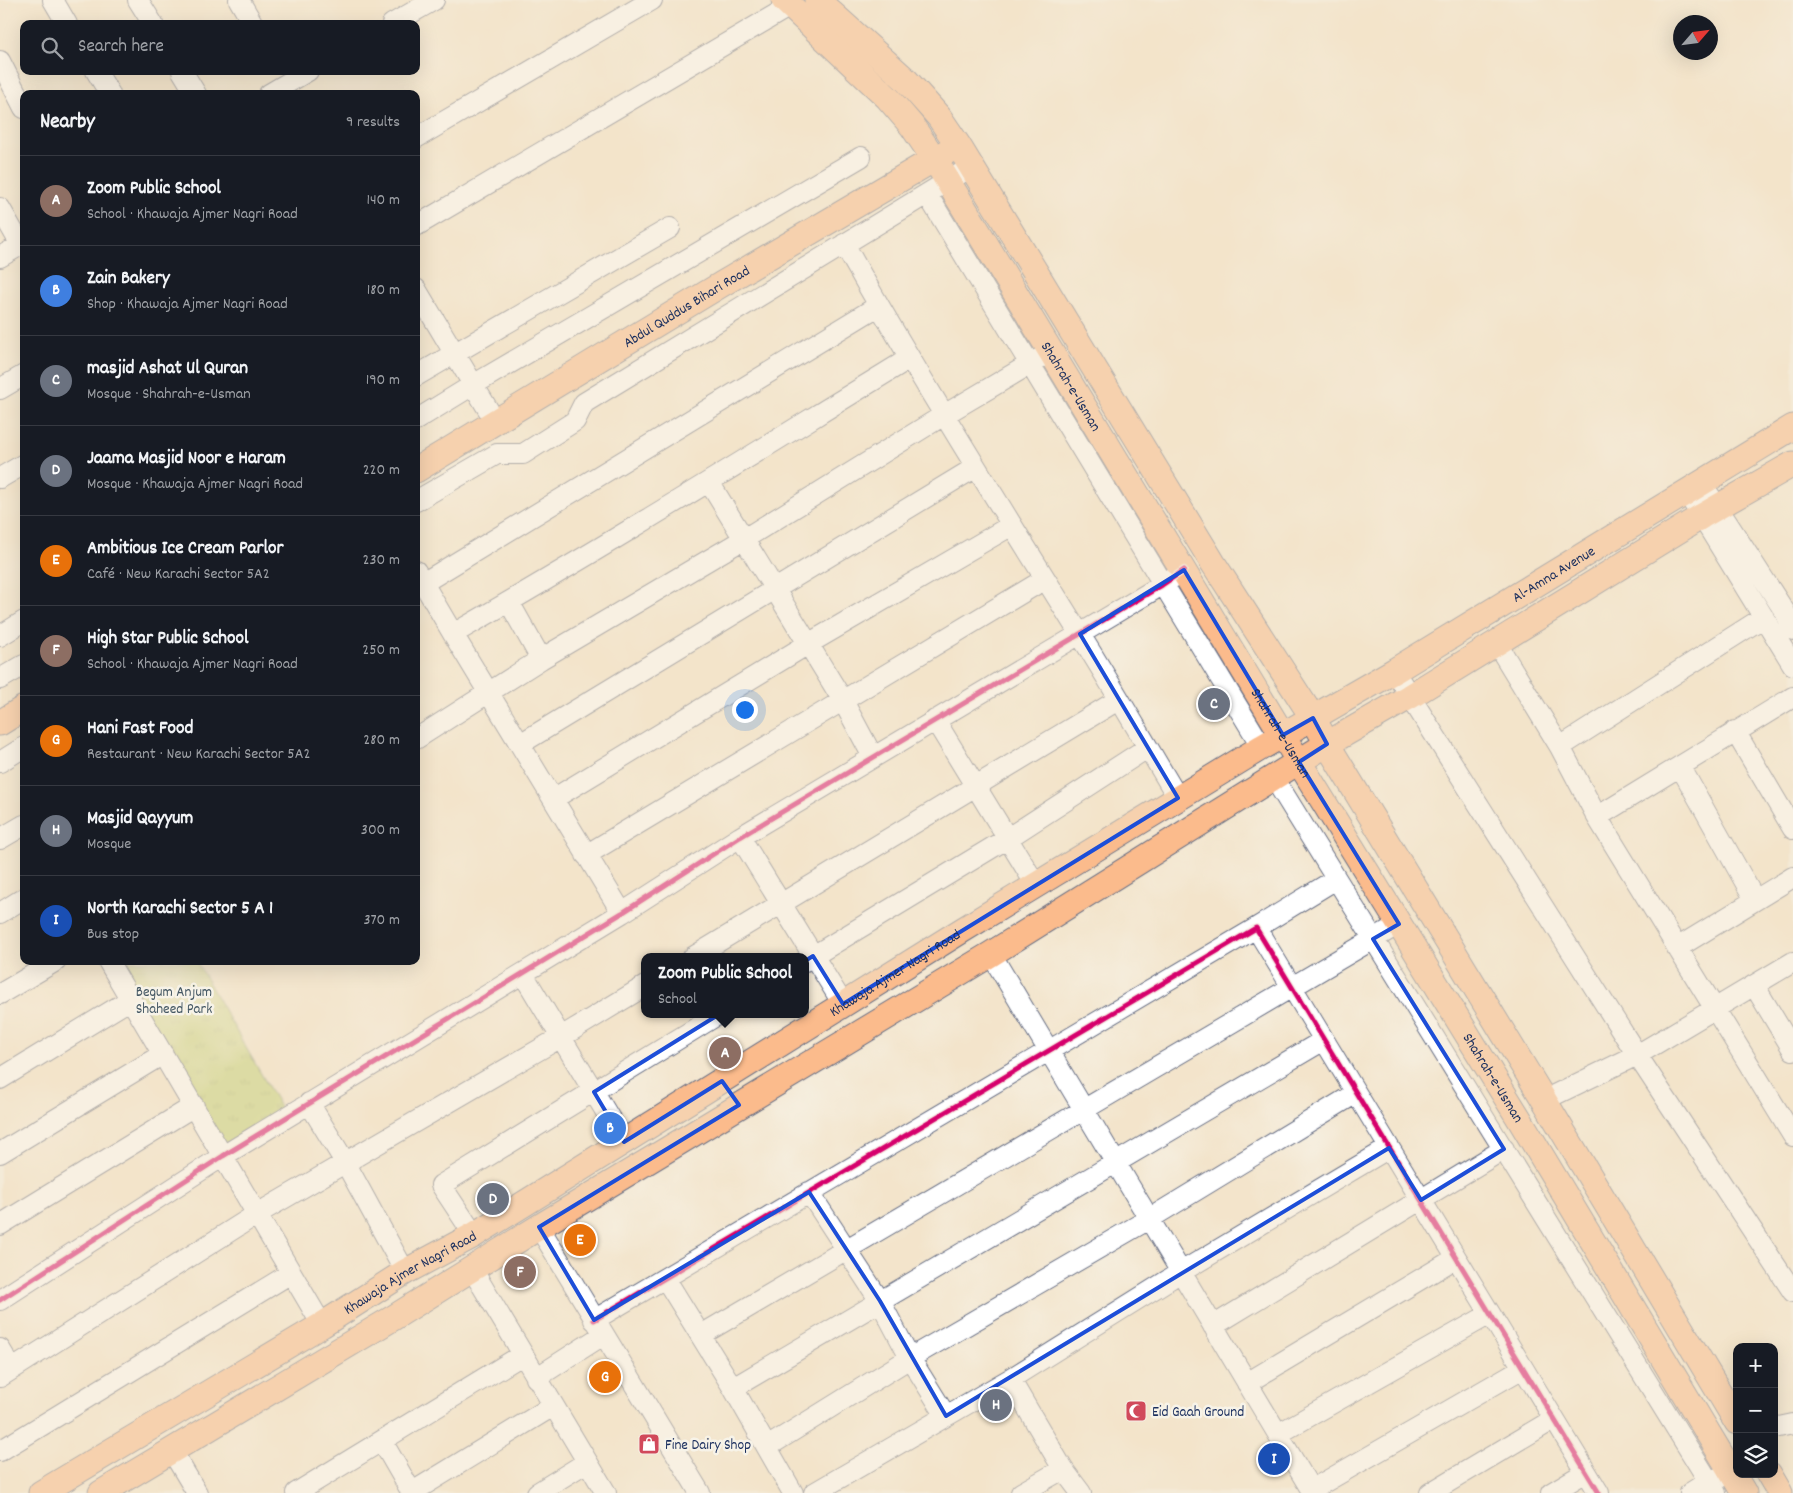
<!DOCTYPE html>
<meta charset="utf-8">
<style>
:root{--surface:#171b24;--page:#242831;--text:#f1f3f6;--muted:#9ea1a6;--line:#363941;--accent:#d1495b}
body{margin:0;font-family:Dekko,sans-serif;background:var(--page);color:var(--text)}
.controls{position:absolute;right:15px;bottom:15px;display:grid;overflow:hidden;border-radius:10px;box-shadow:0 5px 20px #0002}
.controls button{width:45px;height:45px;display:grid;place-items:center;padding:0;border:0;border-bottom:1px solid var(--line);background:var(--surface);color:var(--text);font:25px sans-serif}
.compass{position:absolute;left:1673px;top:15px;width:45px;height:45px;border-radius:50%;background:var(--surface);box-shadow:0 5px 20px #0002;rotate:62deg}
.you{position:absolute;left:744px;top:709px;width:18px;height:18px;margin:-12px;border:4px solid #fff;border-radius:50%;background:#1a73e8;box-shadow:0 0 0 8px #1a73e833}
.badge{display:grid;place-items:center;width:32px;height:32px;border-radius:50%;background:var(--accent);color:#fff;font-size:16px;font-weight:700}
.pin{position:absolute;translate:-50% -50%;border:2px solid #fff;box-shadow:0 1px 5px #0006}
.popup{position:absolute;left:641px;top:953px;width:168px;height:65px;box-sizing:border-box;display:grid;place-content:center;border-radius:10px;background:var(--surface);filter:drop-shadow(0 1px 4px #0005);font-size:16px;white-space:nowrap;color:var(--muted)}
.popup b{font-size:19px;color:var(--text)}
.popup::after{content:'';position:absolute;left:50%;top:100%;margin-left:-10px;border:10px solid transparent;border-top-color:var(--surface)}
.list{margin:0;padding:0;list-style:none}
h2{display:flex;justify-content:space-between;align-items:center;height:65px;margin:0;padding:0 20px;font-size:21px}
h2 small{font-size:16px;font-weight:400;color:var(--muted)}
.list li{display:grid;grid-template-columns:32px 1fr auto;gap:15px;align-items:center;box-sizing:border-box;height:90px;padding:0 20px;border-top:1px solid var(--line)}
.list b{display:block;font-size:19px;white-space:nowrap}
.list p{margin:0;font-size:16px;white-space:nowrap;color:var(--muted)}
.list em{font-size:16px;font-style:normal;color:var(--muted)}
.icon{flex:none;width:28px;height:28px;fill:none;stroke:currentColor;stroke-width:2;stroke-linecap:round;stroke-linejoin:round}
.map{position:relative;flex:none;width:1793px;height:1493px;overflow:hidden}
.search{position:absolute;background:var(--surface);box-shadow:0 5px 20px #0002;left:20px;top:20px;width:400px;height:55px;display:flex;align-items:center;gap:12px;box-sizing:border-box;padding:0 18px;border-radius:10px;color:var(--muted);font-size:19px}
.panel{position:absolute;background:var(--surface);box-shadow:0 5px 20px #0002;left:20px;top:90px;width:400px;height:875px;border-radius:10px}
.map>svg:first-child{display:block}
.grass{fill:url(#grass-tufts);stroke:#6e8069}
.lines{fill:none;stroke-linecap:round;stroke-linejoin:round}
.minor-casing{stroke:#676e84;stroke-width:22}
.major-casing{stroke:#676e84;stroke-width:27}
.minor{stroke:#fff;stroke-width:20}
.major{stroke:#fbbb8c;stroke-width:25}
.cycleway-casing{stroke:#f7f3e8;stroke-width:8}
.cycleway{stroke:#d6006c;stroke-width:5}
.marked{fill:none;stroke:#1d4ed8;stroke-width:4;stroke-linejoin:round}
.labels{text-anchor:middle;stroke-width:5;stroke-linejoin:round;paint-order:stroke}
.street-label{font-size:15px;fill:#1b2f5e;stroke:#f7f3e8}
.park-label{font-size:15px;fill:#455864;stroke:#f7f3e8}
.poi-label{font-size:15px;fill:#1b2f5e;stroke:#f7f3e8;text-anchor:start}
</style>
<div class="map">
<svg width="1793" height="1493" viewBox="0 0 1793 1493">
<defs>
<pattern id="grass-tufts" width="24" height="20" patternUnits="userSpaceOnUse" patternTransform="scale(1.25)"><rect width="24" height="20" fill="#c2d174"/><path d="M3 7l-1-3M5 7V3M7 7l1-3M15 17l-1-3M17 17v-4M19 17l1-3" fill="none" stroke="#a6b467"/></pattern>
</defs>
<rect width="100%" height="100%" fill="#f7f3e8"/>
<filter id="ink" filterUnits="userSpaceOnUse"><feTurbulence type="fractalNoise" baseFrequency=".02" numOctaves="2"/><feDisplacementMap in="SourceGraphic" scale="10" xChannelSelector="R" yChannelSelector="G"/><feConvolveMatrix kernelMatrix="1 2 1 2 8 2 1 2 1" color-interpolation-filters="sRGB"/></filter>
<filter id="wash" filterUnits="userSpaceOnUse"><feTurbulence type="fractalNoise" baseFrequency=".0096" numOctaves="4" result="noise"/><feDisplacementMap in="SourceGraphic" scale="20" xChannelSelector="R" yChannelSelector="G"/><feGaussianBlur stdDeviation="1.12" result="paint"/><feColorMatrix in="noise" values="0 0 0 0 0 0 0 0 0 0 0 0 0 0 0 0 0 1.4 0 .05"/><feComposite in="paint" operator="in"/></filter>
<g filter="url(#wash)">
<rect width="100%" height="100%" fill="#f3e4cb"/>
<path class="grass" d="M108,961H196L286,1117L223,1156Z"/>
</g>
<g filter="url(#ink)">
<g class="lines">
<g class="minor-casing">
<path id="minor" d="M53,0L67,24
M138,0L153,24
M239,0L253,24
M392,24L434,0
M0,61L24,108
M96,71L110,94
M182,71L196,94
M269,94L308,71
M416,138L652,0
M927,194L1262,747
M0,208L21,245
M416,226L790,6
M844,244C918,376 999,504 1079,633C1113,687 1145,743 1178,798
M0,257L24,243
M416,289L495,421
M416,376L670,228
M0,389L24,375
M416,420L473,385L861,157
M0,478L24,464
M709,482L842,699L873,757
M1701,482L1785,612L1793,630
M1686,491L1793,665
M416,501L497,454H523L575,421L584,403L971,167
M416,571L453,634L622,913
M423,583L878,306
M509,602L541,659
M453,634C607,546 758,451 910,358
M0,636L24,621
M1497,644L1560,747L1597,817
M1394,671L1637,1055L1793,1292
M0,679L24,665
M1793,697L1597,817L1793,1136
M935,720L1036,885
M1735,731L1793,829
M416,739L541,659L744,539L944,415L1052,351
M520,744L976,467
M1560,747L1764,617
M0,762L24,747
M1680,766L1755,900
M1274,778L1716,1493
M553,799L808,644L1012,525
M740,837L843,1004
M0,839L24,825
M586,855L1045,579
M0,913L24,898
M1256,928L1336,879
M1677,948L1793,877
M991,954L1313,1493
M693,957L1118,700
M108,961L322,1325
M805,961L1008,838L1147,748
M523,974L624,1142
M1754,985L1793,1050
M0,994L56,961
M0,1079L131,999
M1544,1100L1637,1055L1793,962
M309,1103L345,1162L405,1272
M0,1153L163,1054
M809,1192L880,1301L910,1358L946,1416
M0,1225L194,1106
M539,1227L700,1493
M474,1235L441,1185L719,1014
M472,1269L606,1493
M665,1278L733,1388L793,1493
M0,1300L223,1156L622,913L740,837L1162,585L1184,570
M594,1320L1256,928L1599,1493
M1213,1326L1504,1149
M701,1335L1399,924
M0,1349L12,1369
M0,1377L257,1214L561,1037L645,986
M536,1378L603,1335
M1010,1379L1063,1469L1081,1493
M1247,1383L1456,1258
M733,1388L1324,1040
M1774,1428L1793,1424
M1278,1434L1490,1314
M382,1441L412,1493
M767,1447L910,1358L1149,1219L1356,1093
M0,1451L291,1273
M172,1451L197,1493
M1311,1490L1523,1368
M296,1493L522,1355
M411,1493L553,1406
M537,1493L587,1462
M814,1493L1010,1379L1181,1272L1389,1148
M1021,1493L1063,1469
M1430,1493L1554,1419
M1551,1493L1586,1472
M1690,1493L1709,1481L1721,1477"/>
</g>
<g class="major-casing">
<g id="major">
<path id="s1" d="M784,0L888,98L912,126L935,160L1299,762L1520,1120L1744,1493"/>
<path d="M817,0L906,80L939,117L958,145L1213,563L1313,718L1327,744L1544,1100L1737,1422"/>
<path id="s2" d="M416,470L722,284L948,151"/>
<path d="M0,723L24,708"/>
<path d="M1769,1474L1780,1493"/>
<path id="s3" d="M41,1493L322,1325L405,1272L474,1235L961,931L1262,747L1394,671L1793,427"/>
<path d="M101,1493L393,1318L539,1227L991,954L1327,744L1409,697L1702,516L1793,464"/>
</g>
</g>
<use href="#minor" class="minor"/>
<use href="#major" class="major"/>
<g class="cycleway-casing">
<path id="cycleway" d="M0,1300L223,1156L622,913L740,837L1162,585L1184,570
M594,1320L1256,928L1599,1493"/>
</g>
<use href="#cycleway" class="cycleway"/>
</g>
</g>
<path d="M0 0H1793V1493H0ZM1184,570L1283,735L1313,718L1327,744L1299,762L1399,924L1373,939L1504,1149L1421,1200L1389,1148L946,1416L880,1301L809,1192L594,1320L539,1227L739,1105L722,1081L624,1142L594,1092L813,956L843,1004L1178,798L1080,634Z" fill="#f3e4cb" fill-opacity=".55" fill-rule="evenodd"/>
<path class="marked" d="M1184,570L1283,735L1313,718L1327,744L1299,762L1399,924L1373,939L1504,1149L1421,1200L1389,1148L946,1416L880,1301L809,1192L594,1320L539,1227L739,1105L722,1081L624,1142L594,1092L813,956L843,1004L1178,798L1080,634Z"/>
<defs>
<g id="mosque-square" transform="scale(1.125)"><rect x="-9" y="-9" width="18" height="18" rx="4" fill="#d1495b" stroke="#f7f3e8"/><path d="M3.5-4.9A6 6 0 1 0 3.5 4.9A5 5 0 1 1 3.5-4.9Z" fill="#fff"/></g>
<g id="shop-square" transform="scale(1.125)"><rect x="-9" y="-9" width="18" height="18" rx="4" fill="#d1495b" stroke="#f7f3e8"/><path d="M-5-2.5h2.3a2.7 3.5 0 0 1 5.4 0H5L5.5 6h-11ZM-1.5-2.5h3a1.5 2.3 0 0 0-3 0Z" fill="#fff"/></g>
</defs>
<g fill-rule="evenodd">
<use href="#mosque-square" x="1136" y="1411"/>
<use href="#shop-square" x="649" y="1444"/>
</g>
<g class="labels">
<g class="street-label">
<text dy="5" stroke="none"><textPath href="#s2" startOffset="316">Abdul Quddus Bihari Road</textPath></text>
<text dy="5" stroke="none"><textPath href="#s1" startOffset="485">Shahrah-e-Usman</textPath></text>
<text dy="5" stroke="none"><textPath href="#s3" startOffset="1770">Al-Amna Avenue</textPath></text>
<text dy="5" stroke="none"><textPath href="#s1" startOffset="890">Shahrah-e-Usman</textPath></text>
<text dy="5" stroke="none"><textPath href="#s3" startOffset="1000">Khawaja Ajmer Nagri Road</textPath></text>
<text dy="5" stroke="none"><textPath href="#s1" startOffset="1295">Shahrah-e-Usman</textPath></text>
<text dy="5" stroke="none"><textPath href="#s3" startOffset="430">Khawaja Ajmer Nagri Road</textPath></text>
</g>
<g class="park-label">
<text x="174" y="996">Begum Anjum<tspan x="174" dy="17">Shaheed Park</tspan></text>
</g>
<g class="poi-label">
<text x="1152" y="1416">Eid Gaah Ground</text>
<text x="665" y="1449">Fine Dairy Shop</text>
</g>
</g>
</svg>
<div class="controls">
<button>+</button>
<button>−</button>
<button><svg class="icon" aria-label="layers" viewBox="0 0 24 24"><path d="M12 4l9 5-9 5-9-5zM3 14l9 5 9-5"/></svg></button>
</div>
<svg class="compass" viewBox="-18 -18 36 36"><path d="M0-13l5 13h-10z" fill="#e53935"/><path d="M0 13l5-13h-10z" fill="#9ea1a6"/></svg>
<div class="you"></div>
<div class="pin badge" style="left:725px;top:1053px;background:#8d6e63">A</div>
<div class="popup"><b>Zoom Public School</b>School</div>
<div class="pin badge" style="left:610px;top:1128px;background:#3f7fe0">B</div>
<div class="pin badge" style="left:1214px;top:704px;background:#6b7280">C</div>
<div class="pin badge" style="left:493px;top:1199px;background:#6b7280">D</div>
<div class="pin badge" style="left:580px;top:1240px;background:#e8710a">E</div>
<div class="pin badge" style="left:520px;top:1272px;background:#8d6e63">F</div>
<div class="pin badge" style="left:605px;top:1377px;background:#e8710a">G</div>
<div class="pin badge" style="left:996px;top:1405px;background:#6b7280">H</div>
<div class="pin badge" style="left:1274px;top:1459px;background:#1a4fb4">I</div>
<div class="search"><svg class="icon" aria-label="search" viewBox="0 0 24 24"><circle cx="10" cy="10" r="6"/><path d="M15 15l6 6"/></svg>Search here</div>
<section class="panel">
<h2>Nearby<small>9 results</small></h2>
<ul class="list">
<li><span class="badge" style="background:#8d6e63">A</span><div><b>Zoom Public School</b><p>School · Khawaja Ajmer Nagri Road</p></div><em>140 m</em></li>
<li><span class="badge" style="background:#3f7fe0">B</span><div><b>Zain Bakery</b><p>Shop · Khawaja Ajmer Nagri Road</p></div><em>180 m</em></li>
<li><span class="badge" style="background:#6b7280">C</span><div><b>masjid Ashat Ul Quran</b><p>Mosque · Shahrah-e-Usman</p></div><em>190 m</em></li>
<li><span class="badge" style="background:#6b7280">D</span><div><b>Jaama Masjid Noor e Haram</b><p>Mosque · Khawaja Ajmer Nagri Road</p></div><em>220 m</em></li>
<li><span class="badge" style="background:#e8710a">E</span><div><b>Ambitious Ice Cream Parlor</b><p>Café · New Karachi Sector 5A2</p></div><em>230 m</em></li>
<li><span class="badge" style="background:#8d6e63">F</span><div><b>High Star Public School</b><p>School · Khawaja Ajmer Nagri Road</p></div><em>250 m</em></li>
<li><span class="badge" style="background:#e8710a">G</span><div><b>Hani Fast Food</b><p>Restaurant · New Karachi Sector 5A2</p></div><em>280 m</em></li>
<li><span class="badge" style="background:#6b7280">H</span><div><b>Masjid Qayyum</b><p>Mosque</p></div><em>300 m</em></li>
<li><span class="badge" style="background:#1a4fb4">I</span><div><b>North Karachi Sector 5 A 1</b><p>Bus stop</p></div><em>370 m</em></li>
</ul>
</section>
</div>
